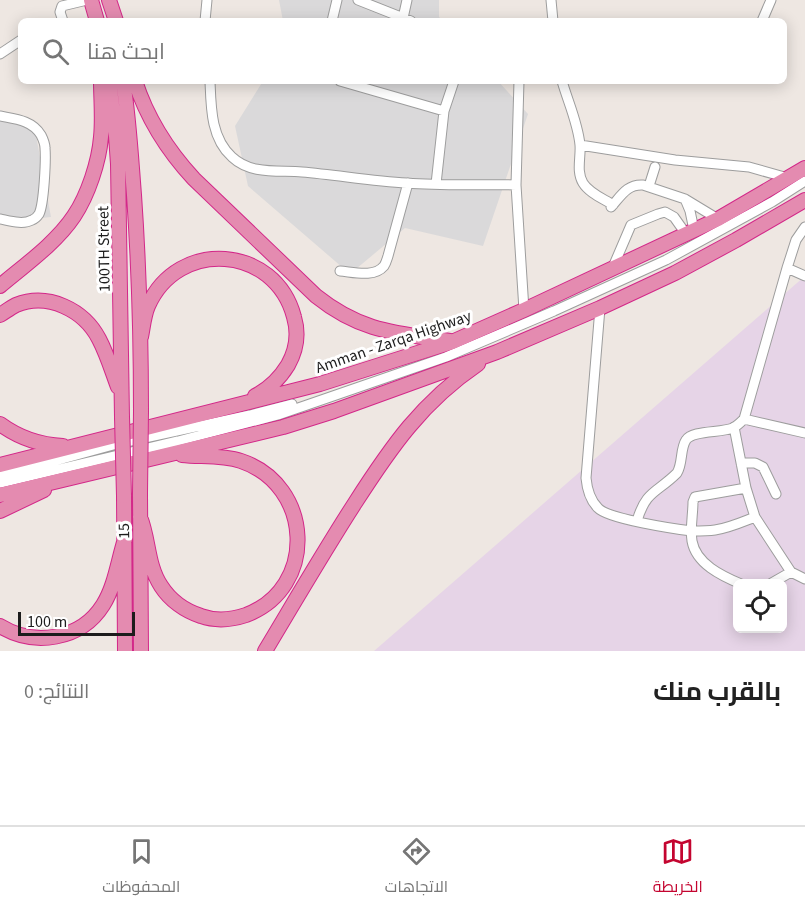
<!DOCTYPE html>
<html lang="ar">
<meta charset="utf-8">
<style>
:root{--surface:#fff;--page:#f2f2f2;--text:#222;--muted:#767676;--line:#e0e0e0;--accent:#c40530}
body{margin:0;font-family:"Source Sans 3",Cairo,sans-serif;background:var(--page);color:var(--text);direction:rtl}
.controls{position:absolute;right:18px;bottom:18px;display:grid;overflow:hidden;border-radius:9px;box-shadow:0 3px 15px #0003}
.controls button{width:54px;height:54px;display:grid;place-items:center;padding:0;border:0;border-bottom:2px solid var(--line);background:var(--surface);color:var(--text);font:30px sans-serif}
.scale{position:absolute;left:18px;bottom:15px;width:117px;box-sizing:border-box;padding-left:6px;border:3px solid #1c1c1c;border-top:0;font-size:16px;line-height:21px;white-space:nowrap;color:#1c1c1c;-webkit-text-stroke:4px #fff;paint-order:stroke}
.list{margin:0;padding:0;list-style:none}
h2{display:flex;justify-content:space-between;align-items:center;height:78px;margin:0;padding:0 24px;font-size:26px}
h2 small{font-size:20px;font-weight:400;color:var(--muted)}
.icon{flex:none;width:33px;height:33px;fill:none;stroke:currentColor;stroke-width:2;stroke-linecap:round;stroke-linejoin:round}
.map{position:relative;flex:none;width:805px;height:651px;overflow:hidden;direction:ltr}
.search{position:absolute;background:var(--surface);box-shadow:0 3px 15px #0003;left:18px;right:18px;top:18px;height:66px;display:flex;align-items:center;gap:15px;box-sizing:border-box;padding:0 21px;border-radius:9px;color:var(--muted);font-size:22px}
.sheet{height:174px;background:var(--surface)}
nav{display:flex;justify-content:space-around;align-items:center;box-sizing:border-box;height:84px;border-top:2px solid var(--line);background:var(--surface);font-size:16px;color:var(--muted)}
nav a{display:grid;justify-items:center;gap:3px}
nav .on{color:var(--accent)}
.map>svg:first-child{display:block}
.residential{fill:#dad9da}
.industrial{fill:#e6d4e7;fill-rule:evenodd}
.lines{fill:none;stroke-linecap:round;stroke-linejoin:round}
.minor-casing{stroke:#9d9d9d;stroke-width:11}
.highway-casing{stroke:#d32889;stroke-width:16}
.minor{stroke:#fff;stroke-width:9}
.highway{stroke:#e48bb0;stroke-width:14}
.highway-bridge-casing{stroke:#d32889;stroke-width:16;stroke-linecap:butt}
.highway-bridge{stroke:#e48bb0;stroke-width:14}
.labels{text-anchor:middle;stroke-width:6;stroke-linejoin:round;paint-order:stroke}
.street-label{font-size:16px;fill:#1c1c1c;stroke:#fff}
</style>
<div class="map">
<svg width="805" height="651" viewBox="0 0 805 651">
<rect width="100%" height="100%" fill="#eee7e2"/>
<path class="residential" d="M279,0H439V17L443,21H283Z
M263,81H498L528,114L483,246L405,228L350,274L248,186L235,126Z
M0,113L35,130L51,217L0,222Z"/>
<path class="industrial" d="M805,276V651H374ZM738,584H782V628H738Z"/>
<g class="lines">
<g class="minor-casing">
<path id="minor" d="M358,0L411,21
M551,0L553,21
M403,18L407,0
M63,21L60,12L62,6L87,0
M205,21L207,0
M332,21L337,0
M762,21L771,0
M0,54L21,40
M210,81C211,108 211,138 232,157C251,175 279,170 302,172C337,175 372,181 407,183C443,186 480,184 516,185
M340,81L444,111
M519,81L516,185L524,310
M562,81C568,102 578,123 580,145C581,158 576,171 583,183C589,193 604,199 613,205
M0,116C15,119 32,120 41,135C43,139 45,144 45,148C46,160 44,204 39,214C37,217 35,219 32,220C23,225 10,221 0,219
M580,145L675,160L749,167L788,178
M436,184L444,111L454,81
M649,186L655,167
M685,199L690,211L694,230
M611,207C621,196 627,184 643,185L685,199L718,219
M613,267L631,225L658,214L665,212L674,217L686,234
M787,268L805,276
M340,271C353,272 374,278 384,266C386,263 387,259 388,256L408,183
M600,308L586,478C587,489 590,500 598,508C608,519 675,529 692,531C700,531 708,531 715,530C729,528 742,522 755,517
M744,419L805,433
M734,427L746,488L755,517L791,572L805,579
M741,463H755L763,467L776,494
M0,476L117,444L250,415L292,404
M0,483L178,441L278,415L446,357L554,311L666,260L772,202L805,181
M637,521C646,490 657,493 677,473C683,463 680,449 686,440C692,430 721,433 733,428C737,426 741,422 744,419L787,268L796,240L805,227
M741,584C722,576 696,564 692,541C690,528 693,514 693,502L695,497L746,488
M770,584L791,572"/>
</g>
<g class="highway-casing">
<path id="highway" d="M91,0L97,21
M109,0L116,21
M109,81L116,136L118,164L122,417
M123,81C129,119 131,157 134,195C139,267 141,339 141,411
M135,81C147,118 168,151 194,179L316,296C361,332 396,333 450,341
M0,286C25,265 56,243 74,216C88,195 99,162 101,137C103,119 101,99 101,81
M0,315C5,312 10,308 16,305C48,292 84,310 99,339C107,354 112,371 118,387
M141,337C143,327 144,315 148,306C178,238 275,245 294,317C299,334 297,349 288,365C280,378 269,389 255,396
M0,424C19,438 39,445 63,446
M0,465L320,384L452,342L524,310L718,219L805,168
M140,493L141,651
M0,495L283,427L334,411L497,352L600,308L675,273L736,240L805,200
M124,496L125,651
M0,511L44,490
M140,517C149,539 147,565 161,586C170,600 185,611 201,616C215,621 231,620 246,615C318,588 313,485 241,461C222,455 201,457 182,455
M0,626C34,647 81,640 103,605C115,586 118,561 125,539
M265,651C295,601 324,551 355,503C391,447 422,402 478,364"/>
</g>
<use href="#minor" class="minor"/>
<use href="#highway" class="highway"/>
<g class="highway-bridge-casing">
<path id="highway-bridge" d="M122,417L124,496
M140,493L141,411"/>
</g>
<use href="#highway-bridge" class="highway-bridge"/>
</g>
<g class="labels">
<g class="street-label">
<text transform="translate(103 249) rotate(-91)" y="6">100TH Street</text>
<text transform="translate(393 341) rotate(-19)" y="6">Amman - Zarqa Highway</text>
<text transform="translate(123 531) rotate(-91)" y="6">15</text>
</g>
</g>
</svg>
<div class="controls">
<button><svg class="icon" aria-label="locate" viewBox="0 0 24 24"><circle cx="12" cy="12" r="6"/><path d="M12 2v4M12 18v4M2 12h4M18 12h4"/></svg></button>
</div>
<div class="scale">100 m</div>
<div class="search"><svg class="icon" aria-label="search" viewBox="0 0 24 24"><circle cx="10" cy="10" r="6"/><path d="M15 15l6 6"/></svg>ابحث هنا</div>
</div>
<section class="sheet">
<h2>بالقرب منك<small>النتائج: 0</small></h2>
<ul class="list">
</ul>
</section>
<nav>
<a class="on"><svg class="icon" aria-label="map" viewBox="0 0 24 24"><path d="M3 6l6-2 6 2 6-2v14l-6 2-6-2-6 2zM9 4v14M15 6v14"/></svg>الخريطة</a>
<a><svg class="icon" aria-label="directions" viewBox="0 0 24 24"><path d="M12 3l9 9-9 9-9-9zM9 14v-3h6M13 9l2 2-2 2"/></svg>الاتجاهات</a>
<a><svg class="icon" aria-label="saved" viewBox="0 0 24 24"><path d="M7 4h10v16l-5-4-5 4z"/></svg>المحفوظات</a>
</nav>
